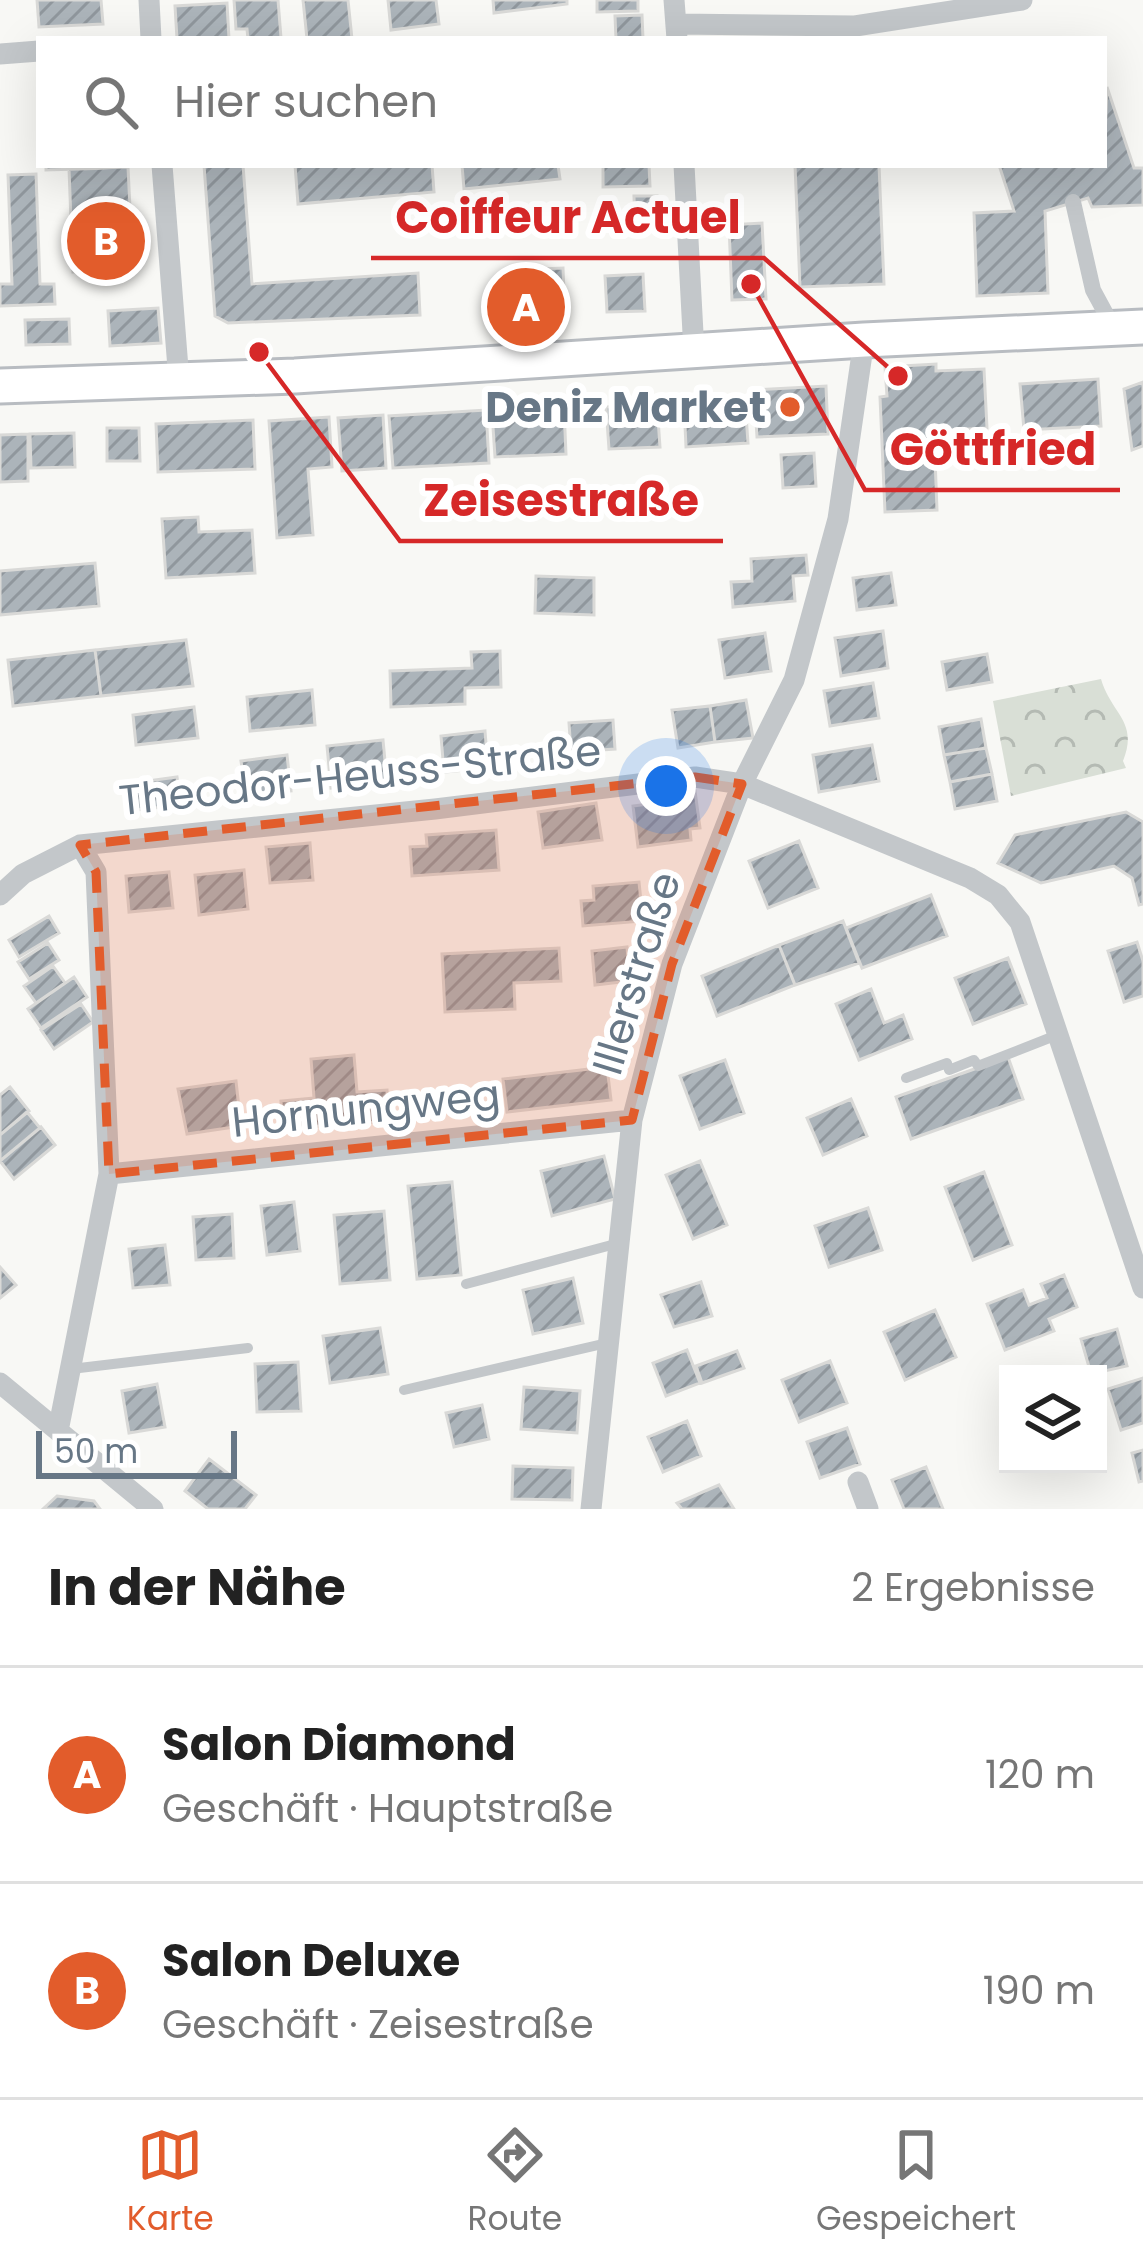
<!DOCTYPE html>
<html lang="de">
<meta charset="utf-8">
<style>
:root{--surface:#fff;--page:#f2f2f2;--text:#222;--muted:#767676;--line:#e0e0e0;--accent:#e25c2b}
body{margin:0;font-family:Poppins,sans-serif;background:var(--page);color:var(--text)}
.controls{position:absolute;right:36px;bottom:36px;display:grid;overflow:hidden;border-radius:0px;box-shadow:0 12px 48px #0002}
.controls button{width:108px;height:108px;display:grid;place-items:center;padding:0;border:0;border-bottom:3px solid var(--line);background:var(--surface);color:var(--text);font:60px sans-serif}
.scale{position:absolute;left:36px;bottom:30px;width:201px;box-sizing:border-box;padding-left:12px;border:6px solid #677786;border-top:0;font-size:33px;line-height:42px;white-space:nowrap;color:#677786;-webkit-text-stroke:9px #fff;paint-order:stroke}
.you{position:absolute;left:666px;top:786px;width:42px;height:42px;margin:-30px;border:9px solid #fff;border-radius:50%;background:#1a73e8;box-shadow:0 0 0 18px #1a73e833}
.badge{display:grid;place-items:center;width:78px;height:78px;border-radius:50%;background:var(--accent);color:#fff;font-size:39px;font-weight:700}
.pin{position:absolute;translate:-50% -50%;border:6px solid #fff;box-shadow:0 3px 12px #0006}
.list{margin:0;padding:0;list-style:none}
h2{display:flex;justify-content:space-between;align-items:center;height:156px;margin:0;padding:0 48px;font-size:51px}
h2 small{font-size:39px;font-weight:400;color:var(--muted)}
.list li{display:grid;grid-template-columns:78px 1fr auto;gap:36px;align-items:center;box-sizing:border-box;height:216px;padding:0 48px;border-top:3px solid var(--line)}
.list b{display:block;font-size:45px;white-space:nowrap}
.list p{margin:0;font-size:39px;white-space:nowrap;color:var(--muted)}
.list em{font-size:39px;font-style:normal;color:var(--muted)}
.icon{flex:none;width:66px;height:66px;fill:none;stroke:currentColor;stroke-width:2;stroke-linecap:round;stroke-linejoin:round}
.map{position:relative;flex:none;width:1143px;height:1509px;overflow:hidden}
.search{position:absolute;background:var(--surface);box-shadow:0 12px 48px #0002;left:36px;right:36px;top:36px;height:132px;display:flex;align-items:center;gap:30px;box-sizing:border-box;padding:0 42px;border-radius:0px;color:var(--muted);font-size:45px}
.sheet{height:588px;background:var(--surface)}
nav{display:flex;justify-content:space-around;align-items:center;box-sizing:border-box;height:168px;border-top:3px solid var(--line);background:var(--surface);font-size:33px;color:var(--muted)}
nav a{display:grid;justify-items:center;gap:6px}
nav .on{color:var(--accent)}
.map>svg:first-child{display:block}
.forest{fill:url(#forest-crowns)}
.building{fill:url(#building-hatch);stroke:#d9d9d7;stroke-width:3}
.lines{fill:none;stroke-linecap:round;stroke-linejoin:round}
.secondary-casing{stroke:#b8bcc1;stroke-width:39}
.service{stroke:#c3c7ca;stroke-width:10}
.pedestrian{stroke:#c3c7ca;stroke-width:16}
.minor{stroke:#c3c7ca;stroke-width:21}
.secondary{stroke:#fff;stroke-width:33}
.marked{fill:#e25c2b;fill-opacity:0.2;stroke:#e25c2b;stroke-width:9;stroke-dasharray:24 15;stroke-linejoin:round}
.poi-dot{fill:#e25c2b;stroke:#fff;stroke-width:4.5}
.labels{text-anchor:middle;stroke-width:12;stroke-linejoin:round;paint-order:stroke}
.poi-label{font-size:42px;font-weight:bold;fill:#677786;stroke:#fff;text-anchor:end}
.street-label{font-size:42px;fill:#677786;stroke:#fff}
.leader{fill:none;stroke:#d62828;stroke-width:4.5}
.callout-dot{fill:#d62828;stroke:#fff;stroke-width:4.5}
.callout-label{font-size:45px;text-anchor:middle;font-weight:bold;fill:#d62828;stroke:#fff;stroke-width:12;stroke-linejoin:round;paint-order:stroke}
</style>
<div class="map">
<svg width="1143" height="1509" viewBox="0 0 1143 1509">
<defs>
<pattern id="forest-crowns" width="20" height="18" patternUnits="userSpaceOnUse" patternTransform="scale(3)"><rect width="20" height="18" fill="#d9dfd6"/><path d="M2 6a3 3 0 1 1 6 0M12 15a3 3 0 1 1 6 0" fill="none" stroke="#b4bab3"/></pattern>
<pattern id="building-hatch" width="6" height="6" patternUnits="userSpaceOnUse" patternTransform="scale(3)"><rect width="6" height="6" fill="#acb4ba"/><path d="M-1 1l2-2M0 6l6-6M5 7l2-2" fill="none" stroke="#90979d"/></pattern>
</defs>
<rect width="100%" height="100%" fill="#f8f8f5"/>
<path class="forest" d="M1101,679C1111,714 1139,721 1123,761L1126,768L1011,796L993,701Z"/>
<path class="building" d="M37,0H101L103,24L39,27Z
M234,0H278L281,38L248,39L247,29H236Z
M303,0H348L352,39H307Z
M388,0H436L439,24L391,30Z
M493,0H567V4L494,13Z
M597,0H638V11L597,12Z
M227,3L229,39H177L175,6Z
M642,15L643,39H616L615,16Z
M1107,87L1134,168H1143V205L1092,207L1088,198L1045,211L1048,293L977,296L974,213L1014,211L999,165H1104Z
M46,165H110V168L46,170Z
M204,165H243L252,284L418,273L420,315L228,323L215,316Z
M295,165H432L434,192L298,204Z
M462,165H558L560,179L464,189Z
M603,165H649L650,186L603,187Z
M795,165H879L884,284L800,287Z
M128,167L133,270L73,272L69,169Z
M36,174L40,284H54L55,304L0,306V284H12L8,175Z
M634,196H657L658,231L635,232Z
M762,223L766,299L732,300L729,225Z
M563,268L565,314L519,317L517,270Z
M643,274L645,311L607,312L605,276Z
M158,308L161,343L110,346L108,311Z
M69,319L70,344L26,345L25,320Z
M936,364V371L984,369L987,428L934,431L937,510L885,512L880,397L887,396L885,367Z
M1098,379L1101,426L1024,430L1020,384Z
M1143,382V446L1132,450L1124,389Z
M826,386L828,434L757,437L754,390Z
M745,400L748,443L686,447L684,404Z
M657,404L660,447L609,449L606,407Z
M564,408L566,454L495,457L492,412Z
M486,410L489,463L393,468L389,416Z
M383,415L386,468L342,471L338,418Z
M329,417L332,467L308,469L313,535L277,538L269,421Z
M253,420L255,469L158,472L156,424Z
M107,428H139L140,461H107Z
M74,433L75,467L31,468L30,434Z
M28,434V481L0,482V435Z
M814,453L816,486L783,488L781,455Z
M198,517L199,532L252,530L255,573L166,578L162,519Z
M806,555L808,575L793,576L795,601L733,607L731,582L752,581L751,559Z
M95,563L99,606L0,615V571Z
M891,573L896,605L857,610L853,578Z
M536,576L594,578V615L535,613Z
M883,631L888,668L841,676L835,638Z
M765,633L771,671L725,678L719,640Z
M186,640L193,686L101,696L95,650Z
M95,650L101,696L13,706L8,660Z
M500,651L501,687L465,688V704L391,707L390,671L472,668L471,652Z
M987,654L992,682L947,690L942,662Z
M873,683L879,718L830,726L824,691Z
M312,690L315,725L250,731L247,697Z
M746,700L753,738L715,742L710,706Z
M710,706L715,742L678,748L672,710Z
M194,707L198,738L136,745L133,715Z
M981,719L986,748L944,755L939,727Z
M613,720L615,749L571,752L569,723Z
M485,731L488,768L444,772L441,736Z
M383,740L387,782L331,788L327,746Z
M872,745L879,781L819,792L813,755Z
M986,748L992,774L950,782L944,755Z
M287,755L291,791L246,796L241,761Z
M992,774L997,801L955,809L950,782Z
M177,777L181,805L136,810L133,783Z
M695,791L700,828L690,829L691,840L638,847L633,806L664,802L663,796Z
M596,803L602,840L543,848L538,812Z
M1126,812L1143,822V904L1139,905L1132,878L1114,866L1041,883L998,863L1015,835Z
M496,830L499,870L412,876L410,847L427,846L426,835Z
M799,841L818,888L768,908L749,861Z
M310,843L313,880L270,883L266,847Z
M244,870L248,909L199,915L195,875Z
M169,872L173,908L129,912L126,876Z
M639,882L643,921L583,926L581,901L594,900L593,886Z
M931,895L947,936L862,968L846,928Z
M49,916L59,933L19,957L9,940Z
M843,921L859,963L795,985L779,945Z
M1137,942L1143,961V996L1124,1002L1108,951Z
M48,943L59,960L29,979L18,962Z
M779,945L795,985L717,1016L702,976Z
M627,947L630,981L595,985L592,951Z
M559,948L561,981L514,983L515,1009L445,1012L442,954Z
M1008,958L1026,1004L973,1024L955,978Z
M53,966L65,983L36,1003L24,986Z
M74,977L87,997L41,1028L28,1009Z
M871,989L884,1023L903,1015L912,1039L859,1060L836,1004Z
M81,1004L93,1022L54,1049L41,1030Z
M354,1055L357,1092L387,1090L389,1121L283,1129L281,1101L314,1098L311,1059Z
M1008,1057L1023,1099L911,1139L896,1097Z
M725,1060L744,1113L700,1129L680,1076Z
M607,1067L611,1100L507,1112L503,1079Z
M236,1081L241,1126L187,1134L178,1089Z
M10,1087L29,1111L0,1135V1095Z
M851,1099L867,1136L823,1155L807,1118Z
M27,1112L40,1128L0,1161V1135Z
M41,1127L55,1145L14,1179L0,1161Z
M604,1156L615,1199L552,1216L541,1171Z
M700,1161L727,1225L693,1239L666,1175Z
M984,1172L1012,1245L973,1260L945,1187Z
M452,1182L461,1275L417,1279L408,1186Z
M294,1202L300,1251L267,1255L261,1206Z
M868,1208L882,1250L829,1267L815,1226Z
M384,1211L390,1280L340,1284L334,1215Z
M232,1214L234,1258L196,1260L193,1217Z
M165,1245L170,1285L133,1288L129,1249Z
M0,1267L16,1285L0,1298Z
M1064,1275L1077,1307L1049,1319L1054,1331L1005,1350L987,1304L1023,1290L1029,1305L1047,1298L1041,1284Z
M573,1278L583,1323L533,1334L523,1290Z
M701,1282L712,1316L674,1327L661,1295Z
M935,1310L956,1357L905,1380L884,1332Z
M380,1328L388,1374L330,1383L323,1336Z
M1117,1329L1127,1366L1091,1374L1081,1339Z
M687,1350L700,1383L666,1396L653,1363Z
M737,1351L744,1368L702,1383L696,1366Z
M830,1361L847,1403L799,1422L782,1380Z
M298,1362L301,1411L257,1412L255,1364Z
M1143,1378V1423L1121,1430L1108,1389Z
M157,1384L165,1427L129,1433L122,1391Z
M524,1387L580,1391L577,1433L521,1429Z
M482,1405L489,1439L454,1447L446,1413Z
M687,1421L701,1456L663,1472L648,1437Z
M847,1428L860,1464L820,1478L807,1442Z
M1143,1450V1481L1139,1482L1132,1453Z
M209,1459L256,1495L245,1509H208L185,1491Z
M513,1466L573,1468L572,1500L512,1499Z
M926,1467L943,1509H904L892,1480Z
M719,1485L734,1509H682L677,1503Z
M57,1496L94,1501L100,1509H43Z"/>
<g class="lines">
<g class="secondary-casing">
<path id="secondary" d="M0,386L295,376L864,340L1143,327"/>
</g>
<path class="service" d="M906,1078L947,1063L949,1070L974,1060L978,1066L1057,1035
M466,1284L619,1243
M71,1369L248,1348
M404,1390L607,1343"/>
<path class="pedestrian" d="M1073,202L1093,290L1113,327"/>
<path class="minor" d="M149,0L151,39
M674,0L677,39
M677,24L855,26L1022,0
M0,54L39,51
M162,165L179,381
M684,165L694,352
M0,895L23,874L80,845L435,809L695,777L742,784L970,878L998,895L1020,922L1143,1288
M109,1174L632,1120
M0,1383L153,1509
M58,1431L109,1174L96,872L80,845
M858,1482L868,1509
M591,1509L632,1120L672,964L742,784L794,680L838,519L864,340"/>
<use href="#secondary" class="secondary"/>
</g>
<path class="marked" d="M695,777L742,784L672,964L632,1120L109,1174L96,872L80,845Z"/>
<circle class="poi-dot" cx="790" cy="407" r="12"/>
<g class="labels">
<g class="poi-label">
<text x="766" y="422">Deniz Market</text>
</g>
<g class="street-label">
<text transform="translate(360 775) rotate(-6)" y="15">Theodor-Heuss-Straße</text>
<text transform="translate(636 973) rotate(-73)" y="15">Illerstraße</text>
<text transform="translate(366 1108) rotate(-6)" y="15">Hornungweg</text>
</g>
</g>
<path class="leader" d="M898 376L764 258H371M751 284L865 490H1120M259 352L400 541H723"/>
<g class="callout-dot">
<circle cx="898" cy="376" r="12"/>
<circle cx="751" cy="284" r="12"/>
<circle cx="259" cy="352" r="12"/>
</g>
<g class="callout-label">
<text x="568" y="233">Coiffeur Actuel</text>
<text x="993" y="465">Göttfried</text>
<text x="561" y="516">Zeisestraße</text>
</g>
</svg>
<div class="controls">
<button><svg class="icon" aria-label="layers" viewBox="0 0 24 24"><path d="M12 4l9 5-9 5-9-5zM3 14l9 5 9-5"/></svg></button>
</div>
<div class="scale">50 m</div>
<div class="you"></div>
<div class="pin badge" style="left:526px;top:307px">A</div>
<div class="pin badge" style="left:106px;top:241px">B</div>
<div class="search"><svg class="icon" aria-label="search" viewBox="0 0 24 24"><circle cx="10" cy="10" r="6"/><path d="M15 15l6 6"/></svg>Hier suchen</div>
</div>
<section class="sheet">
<h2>In der Nähe<small>2 Ergebnisse</small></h2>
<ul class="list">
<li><span class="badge">A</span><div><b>Salon Diamond</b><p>Geschäft · Hauptstraße</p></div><em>120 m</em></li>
<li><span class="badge">B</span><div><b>Salon Deluxe</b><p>Geschäft · Zeisestraße</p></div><em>190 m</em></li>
</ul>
</section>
<nav>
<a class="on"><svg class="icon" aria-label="map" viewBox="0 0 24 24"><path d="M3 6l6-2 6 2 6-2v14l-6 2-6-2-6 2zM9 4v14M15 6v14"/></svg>Karte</a>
<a><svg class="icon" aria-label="directions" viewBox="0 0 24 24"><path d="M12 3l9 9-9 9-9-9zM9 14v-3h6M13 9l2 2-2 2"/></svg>Route</a>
<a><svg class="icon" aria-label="saved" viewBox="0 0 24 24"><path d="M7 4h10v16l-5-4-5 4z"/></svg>Gespeichert</a>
</nav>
